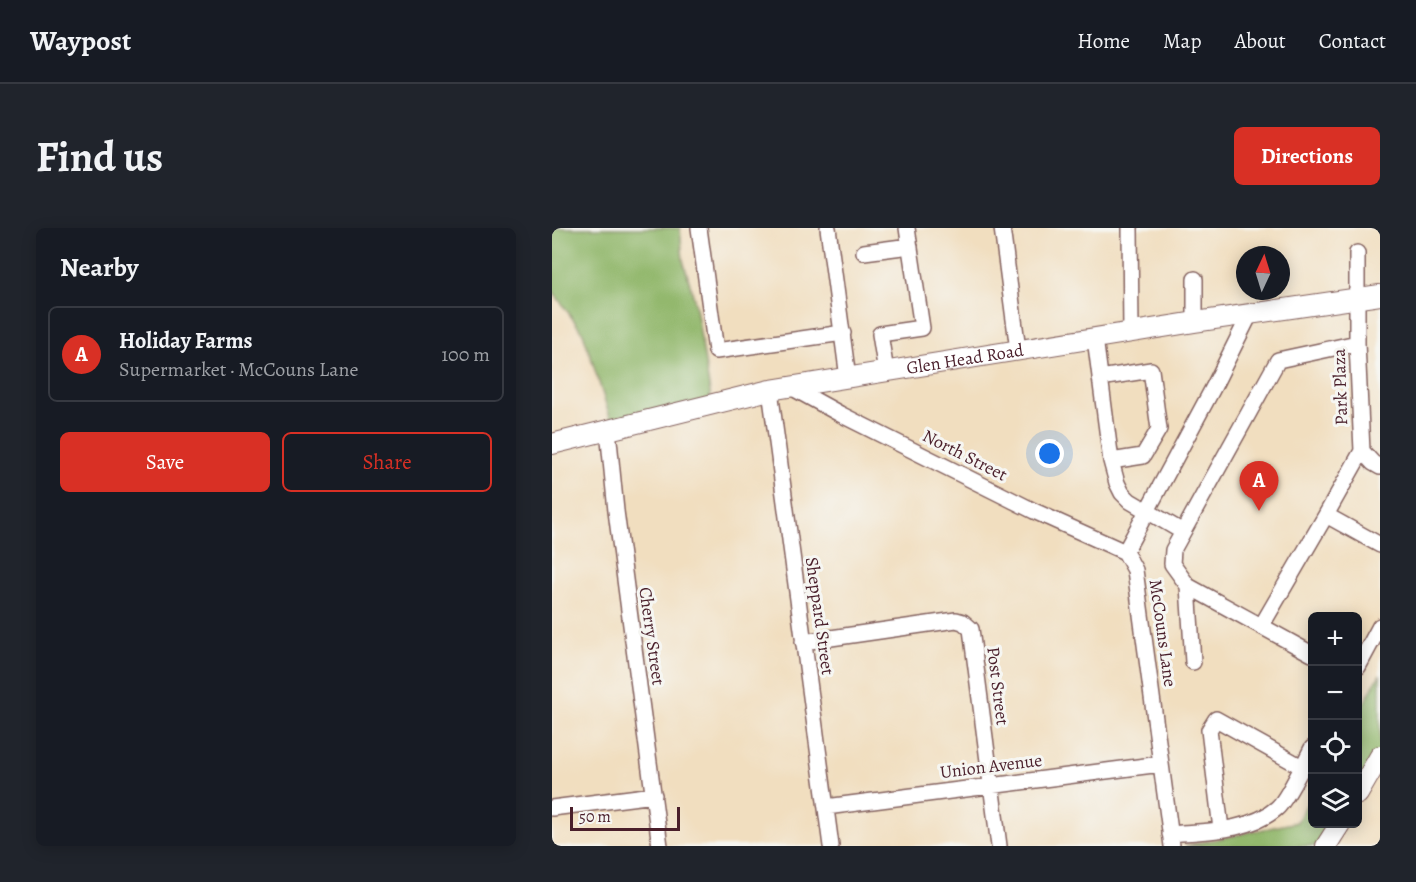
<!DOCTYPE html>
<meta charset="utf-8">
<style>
:root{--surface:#171b24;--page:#20242c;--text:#f1f3f6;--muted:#9ea1a6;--line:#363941;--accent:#d93025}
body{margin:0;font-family:Alegreya,serif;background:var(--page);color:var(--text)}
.controls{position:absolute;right:18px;bottom:18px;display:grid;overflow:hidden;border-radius:9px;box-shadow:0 3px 15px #0003}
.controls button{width:54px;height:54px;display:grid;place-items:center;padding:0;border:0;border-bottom:2px solid var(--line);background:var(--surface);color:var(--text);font:30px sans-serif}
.compass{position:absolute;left:684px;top:18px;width:54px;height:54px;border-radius:50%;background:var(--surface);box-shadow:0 3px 15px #0003;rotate:4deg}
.scale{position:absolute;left:18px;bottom:15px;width:110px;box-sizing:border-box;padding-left:6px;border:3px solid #4a1f2b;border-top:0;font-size:16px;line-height:21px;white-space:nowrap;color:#4a1f2b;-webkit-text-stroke:4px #f6f6f2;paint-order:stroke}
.you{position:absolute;left:498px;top:226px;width:21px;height:21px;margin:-15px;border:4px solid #fff;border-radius:50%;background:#1a73e8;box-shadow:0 0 0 9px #1a73e833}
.badge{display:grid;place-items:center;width:39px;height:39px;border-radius:50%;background:var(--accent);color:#fff;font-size:20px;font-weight:700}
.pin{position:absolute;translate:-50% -50px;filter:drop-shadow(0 2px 3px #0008)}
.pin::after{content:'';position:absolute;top:32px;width:21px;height:18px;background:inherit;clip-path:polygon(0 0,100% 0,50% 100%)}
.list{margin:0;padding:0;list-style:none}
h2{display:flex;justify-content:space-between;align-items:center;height:78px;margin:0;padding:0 24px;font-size:26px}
h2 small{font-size:20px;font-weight:400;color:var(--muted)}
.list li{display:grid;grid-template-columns:39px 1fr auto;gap:18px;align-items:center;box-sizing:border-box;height:96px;margin:0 12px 12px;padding:0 12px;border:2px solid var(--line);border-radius:9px}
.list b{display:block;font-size:22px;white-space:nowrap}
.list p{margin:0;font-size:20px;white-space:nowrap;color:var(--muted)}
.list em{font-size:20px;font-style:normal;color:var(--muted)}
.actions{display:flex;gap:12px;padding:18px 24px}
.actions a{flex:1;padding:14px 0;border:2px solid var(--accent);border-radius:9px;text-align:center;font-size:21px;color:var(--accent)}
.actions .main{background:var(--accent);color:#fff}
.icon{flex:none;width:33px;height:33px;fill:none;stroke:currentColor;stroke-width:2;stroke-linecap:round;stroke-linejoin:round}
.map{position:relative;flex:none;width:828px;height:618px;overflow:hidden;border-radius:9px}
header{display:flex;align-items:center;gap:36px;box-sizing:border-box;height:84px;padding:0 30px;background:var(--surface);border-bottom:2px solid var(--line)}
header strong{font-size:28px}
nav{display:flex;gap:33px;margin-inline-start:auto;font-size:21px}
.intro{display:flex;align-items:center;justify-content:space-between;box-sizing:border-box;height:144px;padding:0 36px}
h1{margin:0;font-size:42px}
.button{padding:15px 27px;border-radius:9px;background:var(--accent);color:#fff;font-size:21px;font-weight:700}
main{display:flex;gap:36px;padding:0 36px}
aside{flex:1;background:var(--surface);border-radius:9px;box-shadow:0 3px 15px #0003}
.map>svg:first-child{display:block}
.forest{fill:#93b86d;stroke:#6e6c4c;stroke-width:1.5}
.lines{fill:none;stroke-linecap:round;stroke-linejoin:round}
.minor-casing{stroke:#84625f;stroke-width:18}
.major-casing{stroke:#84625f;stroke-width:22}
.minor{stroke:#fff;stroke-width:15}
.major{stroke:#fff;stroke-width:20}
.labels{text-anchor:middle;stroke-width:6;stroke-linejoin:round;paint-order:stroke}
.street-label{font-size:18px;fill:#4a1f2b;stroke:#f6f6f2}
</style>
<header>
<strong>Waypost</strong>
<nav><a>Home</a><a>Map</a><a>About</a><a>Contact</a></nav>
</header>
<div class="intro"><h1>Find us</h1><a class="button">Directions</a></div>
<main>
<aside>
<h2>Nearby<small></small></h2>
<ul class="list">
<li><span class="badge">A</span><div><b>Holiday Farms</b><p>Supermarket · McCouns Lane</p></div><em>100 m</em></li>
</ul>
<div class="actions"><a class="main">Save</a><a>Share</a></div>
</aside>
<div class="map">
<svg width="828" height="618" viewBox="0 0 828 618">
<rect width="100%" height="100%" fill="#f6f6f2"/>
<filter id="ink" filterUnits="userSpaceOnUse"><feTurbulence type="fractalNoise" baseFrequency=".0167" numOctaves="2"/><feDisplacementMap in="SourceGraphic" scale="12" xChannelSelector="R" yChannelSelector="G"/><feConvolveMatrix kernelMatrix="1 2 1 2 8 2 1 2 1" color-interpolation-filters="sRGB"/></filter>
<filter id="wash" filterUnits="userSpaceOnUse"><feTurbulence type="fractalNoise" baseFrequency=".008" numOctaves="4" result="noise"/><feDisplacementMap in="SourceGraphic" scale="24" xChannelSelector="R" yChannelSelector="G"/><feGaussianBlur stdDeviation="1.35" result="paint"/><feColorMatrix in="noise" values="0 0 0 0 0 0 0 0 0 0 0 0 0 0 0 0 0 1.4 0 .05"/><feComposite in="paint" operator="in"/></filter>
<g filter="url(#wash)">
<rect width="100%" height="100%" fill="#f1debf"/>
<path class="forest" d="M0,0H128L131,32L143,74L160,177L62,201L31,105L0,62Z
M828,446V528L806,566V486Z
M760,566V596H788L774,618H633L745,594Z"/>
</g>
<g filter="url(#ink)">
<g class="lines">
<g class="minor-casing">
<path id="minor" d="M147,0L164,123L291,105
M276,0L296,150
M450,0L466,122
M578,0L579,104
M312,24L358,18
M805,25V115L810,223L821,235L828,239
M643,51V94
M543,110L559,233L565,255L570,265L578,273L631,304
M334,144L328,106L370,100L355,0
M548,150L599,142L607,201L591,228L559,233
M239,159L288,186L482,283L573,324
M218,162L279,618
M56,202L64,283L108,618
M774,287L810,223
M573,324L583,342L620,618
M573,324L661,160L698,86
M636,358L641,434
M710,397L774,287L828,317
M251,414L404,392L411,394L419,401L447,618
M760,426L636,358L620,336L621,322L726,132L805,115
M806,439L828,398
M274,579L609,536
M0,580L102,567
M669,601L657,502L664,491L750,539
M618,606C652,603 698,604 725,580C733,574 754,532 760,520"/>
</g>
<g class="major-casing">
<g id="major">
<path id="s1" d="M0,216L218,162L643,94L828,67"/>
<path d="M806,566L828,528"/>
<path d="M774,618L788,596"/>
</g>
</g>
<use href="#minor" class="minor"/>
<use href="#major" class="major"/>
</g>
</g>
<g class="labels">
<g class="street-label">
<text dy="6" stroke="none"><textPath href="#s1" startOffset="422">Glen Head Road</textPath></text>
<text transform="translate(788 159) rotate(-92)" y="6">Park Plaza</text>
<text transform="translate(413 227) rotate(27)" y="6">North Street</text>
<text transform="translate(268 388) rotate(82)" y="6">Sheppard Street</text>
<text transform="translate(611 405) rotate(82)" y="6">McCouns Lane</text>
<text transform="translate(100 408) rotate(82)" y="6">Cherry Street</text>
<text transform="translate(446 458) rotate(83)" y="6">Post Street</text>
<text transform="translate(439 538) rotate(-7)" y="6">Union Avenue</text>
</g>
</g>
</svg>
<div class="controls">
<button>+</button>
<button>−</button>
<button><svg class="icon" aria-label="locate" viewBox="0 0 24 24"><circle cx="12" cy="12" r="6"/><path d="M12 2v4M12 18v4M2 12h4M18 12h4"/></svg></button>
<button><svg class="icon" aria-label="layers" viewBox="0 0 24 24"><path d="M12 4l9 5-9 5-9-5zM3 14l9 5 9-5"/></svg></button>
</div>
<svg class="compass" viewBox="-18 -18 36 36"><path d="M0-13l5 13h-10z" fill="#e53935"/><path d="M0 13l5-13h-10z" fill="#9ea1a6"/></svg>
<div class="scale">50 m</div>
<div class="you"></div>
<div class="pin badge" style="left:707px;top:283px">A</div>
</div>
</main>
